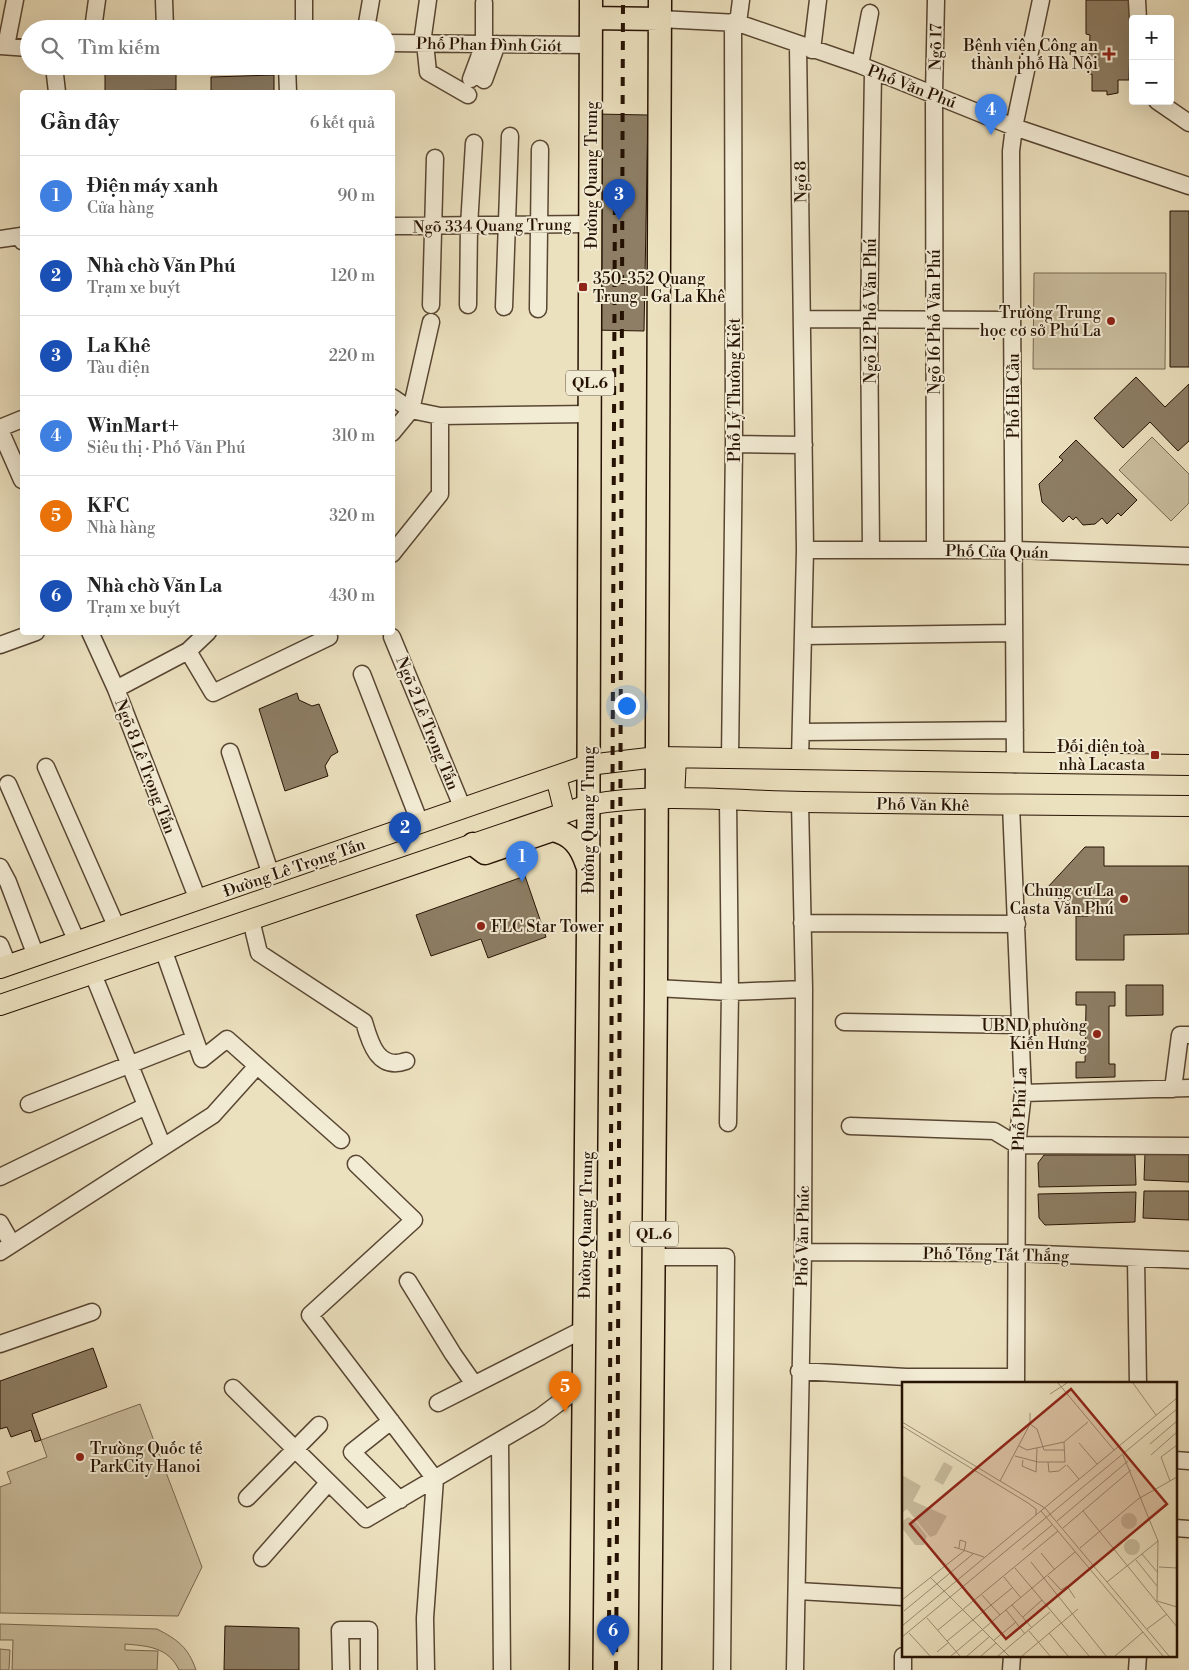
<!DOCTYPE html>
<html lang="vi">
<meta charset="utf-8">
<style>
:root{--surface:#fff;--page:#f2f2f2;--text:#222;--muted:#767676;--line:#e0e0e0;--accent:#ea580c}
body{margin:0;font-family:"Libre Bodoni",serif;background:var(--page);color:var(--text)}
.controls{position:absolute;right:15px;top:15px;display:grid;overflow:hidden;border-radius:5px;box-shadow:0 5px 20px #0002}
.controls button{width:45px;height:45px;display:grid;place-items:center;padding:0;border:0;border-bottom:1px solid var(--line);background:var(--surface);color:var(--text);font:25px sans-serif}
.you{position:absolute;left:626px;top:705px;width:18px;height:18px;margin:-12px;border:4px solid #fff;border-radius:50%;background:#1a73e8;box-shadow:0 0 0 8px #1a73e833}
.badge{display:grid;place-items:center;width:32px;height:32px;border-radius:50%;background:var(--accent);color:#fff;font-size:16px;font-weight:700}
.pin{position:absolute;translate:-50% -41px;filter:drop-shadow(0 1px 2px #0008)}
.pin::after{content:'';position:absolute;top:26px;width:18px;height:15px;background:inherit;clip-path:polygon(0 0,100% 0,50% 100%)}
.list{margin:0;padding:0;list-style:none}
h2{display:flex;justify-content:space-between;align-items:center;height:65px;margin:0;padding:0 20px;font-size:21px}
h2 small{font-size:16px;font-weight:400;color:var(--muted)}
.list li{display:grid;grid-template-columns:32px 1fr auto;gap:15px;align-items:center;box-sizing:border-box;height:80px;padding:0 20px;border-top:1px solid var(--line)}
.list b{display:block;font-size:19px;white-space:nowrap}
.list p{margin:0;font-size:16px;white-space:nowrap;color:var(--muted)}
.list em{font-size:16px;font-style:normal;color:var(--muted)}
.icon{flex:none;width:28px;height:28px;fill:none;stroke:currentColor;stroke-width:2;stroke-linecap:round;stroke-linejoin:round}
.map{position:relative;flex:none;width:1189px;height:1670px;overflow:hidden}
.search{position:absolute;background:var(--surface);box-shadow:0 5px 20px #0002;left:20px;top:20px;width:375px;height:55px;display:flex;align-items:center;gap:12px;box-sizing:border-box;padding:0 18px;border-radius:28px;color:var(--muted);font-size:19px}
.panel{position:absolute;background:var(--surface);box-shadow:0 5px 20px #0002;left:20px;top:90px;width:375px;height:545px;border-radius:5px}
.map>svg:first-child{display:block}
.green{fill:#cabe9f;stroke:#786851}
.building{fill:#8d7e65;stroke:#261203}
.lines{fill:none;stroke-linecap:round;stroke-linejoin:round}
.minor-casing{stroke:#584632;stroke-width:19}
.major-casing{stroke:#261203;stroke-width:22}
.highway-casing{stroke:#261203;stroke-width:25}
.minor{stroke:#f3ecd5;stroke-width:16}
.major{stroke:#ece1bf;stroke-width:20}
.highway{stroke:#ece1bf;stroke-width:22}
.rail{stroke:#261203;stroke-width:4;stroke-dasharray:9 9;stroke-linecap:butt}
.poi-dot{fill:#8f2418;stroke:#f3ecd5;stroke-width:2}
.labels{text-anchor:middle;stroke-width:4;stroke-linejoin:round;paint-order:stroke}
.shield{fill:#f3ecd5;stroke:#645342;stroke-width:1}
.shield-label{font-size:15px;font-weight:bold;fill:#261203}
.street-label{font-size:16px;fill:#261203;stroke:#f3ecd5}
.poi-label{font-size:16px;fill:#261203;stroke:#f3ecd5;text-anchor:end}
.inset-road{fill:none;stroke:#9d8e74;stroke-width:1}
.view{fill:#8f2418;fill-opacity:0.15;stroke:#8f2418;stroke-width:2.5}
.inset-edge{fill:none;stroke:#261203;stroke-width:2.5}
</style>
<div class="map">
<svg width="1189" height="1670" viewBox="0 0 1189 1670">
<rect width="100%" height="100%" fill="#ece1bf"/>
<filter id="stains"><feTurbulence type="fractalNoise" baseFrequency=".004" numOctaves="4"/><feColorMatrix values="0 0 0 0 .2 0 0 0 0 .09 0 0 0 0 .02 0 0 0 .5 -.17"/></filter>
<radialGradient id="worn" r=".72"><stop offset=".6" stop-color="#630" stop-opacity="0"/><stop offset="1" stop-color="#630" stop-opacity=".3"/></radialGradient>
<path class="green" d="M1034,273H1166L1165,369H1033Z
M1152,437L1189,474V503L1171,521L1119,470Z
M140,1404L202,1567L178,1616L0,1613V1487L11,1483L7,1472L47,1457L41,1440Z
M0,1624L157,1629C178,1640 188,1647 196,1670H179C168,1647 148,1646 125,1644V1650L158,1651L157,1670H12L13,1640H0Z
M0,1649L10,1650L9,1670H0Z"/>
<path class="building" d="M1086,0H1131L1129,80H1118V93L1107,95V91H1092V74H1088L1090,35L1086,34Z
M156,67H171V71H176V90L105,91V68Z
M274,75V92H211V77Z
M102,91H126V92H102Z
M596,114L648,115L644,331L592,330Z
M1170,211H1189V367H1170Z
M1136,377L1165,407L1189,384V441L1178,451L1150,422L1123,448L1094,418Z
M1076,440L1137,500L1121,516L1118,513L1107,524L1102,518L1095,524L1083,525L1076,517L1073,520L1069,516L1063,522L1042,502L1039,484L1063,460L1059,457Z
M297,693L299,700L312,706L319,704L338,752L331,756L325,766L328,776L285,791L259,709Z
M1085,847H1104V866H1189V934L1124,935V960H1076V916H1088L1076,905L1071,910L1047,888Z
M525,876L546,937L488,958L481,939L431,956L416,915Z
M1126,985H1163V1015L1126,1016Z
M1076,992H1115V1006H1109V1064H1115V1077L1076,1078V1062H1085L1086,1005H1076Z
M1145,1153H1189V1182L1144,1180Z
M1044,1155H1135L1136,1185L1039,1187L1038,1163Z
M1144,1191H1189V1220L1143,1218Z
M1136,1192L1135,1222L1045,1225L1039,1218L1038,1194Z
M93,1348L107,1387L32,1414L41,1440L35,1442L31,1430L11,1437L7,1427L0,1429V1381Z
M225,1626L299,1628V1670H224Z"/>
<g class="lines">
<g class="minor-casing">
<path id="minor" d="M164,0L165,29
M1137,0L1138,19
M660,19L738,23L860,65L1014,127L1189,186
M738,23L741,0
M93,29L97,0
M304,29V0
M366,29L371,0
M386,43L591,45
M422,43L428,0
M425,43L428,72L468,95
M798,45L805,550L800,760
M0,46L29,48
M6,46L15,0
M812,50L818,0
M860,65L870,13
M54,66L57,92
M287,66L288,92
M471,79L484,44V3
M484,80L497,44
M1157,101L1189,123
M392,226L591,224
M0,239L21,236L22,241
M431,305L435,158
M468,305L469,226L474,143
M504,307L510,136
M538,309L540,149
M802,319L1012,320
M392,397L411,410L440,416L590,414
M0,428L22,419
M0,430L22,480
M392,433L411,410L431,322
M734,444L804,445
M805,550H1013L1189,556
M871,550L869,320L873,72
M935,550L934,94L936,0
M392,554L440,494V416
M90,632L116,689L198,900
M803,636L1014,633
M392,637L463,809
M0,645L36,632
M188,651L213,693L329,637L324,632
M362,674L420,823
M116,689L188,651L208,632
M801,732L1015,730
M230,752L271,875
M730,759L734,444L733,22
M1015,764L1011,151L1014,127L1041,0
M46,767L117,928
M8,784L77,942
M1011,805L1023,1093L1017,1145L1016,1384
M0,867L8,882L36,956
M251,920L259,953L364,1022C370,1043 378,1071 406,1061
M802,923L1017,924
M0,945L8,965
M163,949L202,1059L227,1039L341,1140
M93,974L163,1147
M656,988L730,992L804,989
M844,1022L1019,1025
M1173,1089L1180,1035H1189
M1023,1093L1189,1088
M29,1104L195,1039
M728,1123L730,992L728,800
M850,1126L994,1131L1017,1145L1189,1146
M356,1164L414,1220L310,1315L435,1479
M0,1177L146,1106
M0,1223L12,1244
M0,1252L213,1115L256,1067
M803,1252L1015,1253L1189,1260
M654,1257H726L722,1670
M1136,1259L1138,1384
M408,1281L453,1354L474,1384
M0,1344L92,1312
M799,1371L906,1377H1016
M233,1388L366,1519L540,1417L584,1384
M438,1403L584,1329
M391,1421L352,1452L400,1500
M500,1441L502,1670
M1175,1460L1189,1461
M247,1498L319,1425
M1175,1528L1189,1529
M262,1558L328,1483
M798,1591L903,1597
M341,1670L340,1630H369V1670
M426,1670L425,1618L435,1479
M795,1670L803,1252L804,989L800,802
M903,1670V1656
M1011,1670L1012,1656
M1137,1670L1138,1656"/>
</g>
<g class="major-casing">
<path id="major" d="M556,777L565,813
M674,798L676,758
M0,968L588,765L657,757L1189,765
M0,1005L588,805C659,792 732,801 803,802C932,804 1060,805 1189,806"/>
</g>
<g class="highway-casing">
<path id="highway" d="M591,18L660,19
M473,844L485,853L552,830C572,834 581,846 587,865
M581,1670L588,929L591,0
M650,1670L656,988L660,0"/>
</g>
<use href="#minor" class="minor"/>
<use href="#major" class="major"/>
<use href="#highway" class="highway"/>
<path class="rail" d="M609,1637L615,182
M616,1670C620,1113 621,557 623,0"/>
</g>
<g class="poi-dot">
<path d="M1106.5 46.5h5v5h5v5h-5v5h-5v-5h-5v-5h5z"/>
<rect x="578" y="282" width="10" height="10" rx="2.5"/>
<circle cx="1111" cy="321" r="5"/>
<rect x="1150" y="750" width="10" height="10" rx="2.5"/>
<circle cx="1124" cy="899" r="5"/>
<circle cx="481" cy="926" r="5"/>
<circle cx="1097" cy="1034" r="5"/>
<circle cx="80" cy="1457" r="5"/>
</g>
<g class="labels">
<g class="shield">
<rect x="566" y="370.5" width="48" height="25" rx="4"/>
<rect x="630" y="1221.5" width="48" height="25" rx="4"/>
</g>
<g class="shield-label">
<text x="590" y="388">QL.6</text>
<text x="654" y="1239">QL.6</text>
</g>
<g class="street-label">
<text transform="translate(489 44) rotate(1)" y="6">Phố Phan Đình Giót</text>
<text transform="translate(935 47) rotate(-89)" y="6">Ngõ 17</text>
<text transform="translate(912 86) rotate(21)" y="6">Phố Văn Phú</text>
<text transform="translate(591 175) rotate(-90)" y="6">Đường Quang Trung</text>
<text transform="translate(800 182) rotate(-91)" y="6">Ngõ 8</text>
<text transform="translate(492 225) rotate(-1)" y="6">Ngõ 334 Quang Trung</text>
<text transform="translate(870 311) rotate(-90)" y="6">Ngõ 12 Phố Văn Phú</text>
<text transform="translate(934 322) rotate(-90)" y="6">Ngõ 16 Phố Văn Phú</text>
<text transform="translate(734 390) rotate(-90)" y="6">Phố Lý Thường Kiệt</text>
<text transform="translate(1013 396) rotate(-90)" y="6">Phố Hà Cầu</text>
<text transform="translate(997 551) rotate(1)" y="6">Phố Cửa Quán</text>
<text transform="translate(428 723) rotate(68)" y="6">Ngõ 2 Lê Trọng Tấn</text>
<text transform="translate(146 766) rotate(69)" y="6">Ngõ 8 Lê Trọng Tấn</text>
<text transform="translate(923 804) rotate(1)" y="6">Phố Văn Khê</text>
<text transform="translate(588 820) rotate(-90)" y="6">Đường Quang Trung</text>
<text transform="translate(294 867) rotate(-19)" y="6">Đường Lê Trọng Tấn</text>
<text transform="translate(1019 1109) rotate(-88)" y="6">Phố Phú La</text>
<text transform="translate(585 1225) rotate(-89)" y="6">Đường Quang Trung</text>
<text transform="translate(802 1236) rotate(-89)" y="6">Phố Văn Phúc</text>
<text transform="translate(996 1254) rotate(1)" y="6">Phố Tống Tất Thắng</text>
</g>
<g class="poi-label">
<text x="1098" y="51">Bệnh viện Công an<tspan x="1098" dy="18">thành phố Hà Nội</tspan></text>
<text x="593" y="284" text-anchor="start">350-352 Quang<tspan x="593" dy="18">Trung - Ga La Khê</tspan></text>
<text x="1101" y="318">Trường Trung<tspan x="1101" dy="18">học cơ sở Phú La</tspan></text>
<text x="1145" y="752">Đối diện toà<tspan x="1145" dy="18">nhà Lacasta</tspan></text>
<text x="1114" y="896">Chung cư La<tspan x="1114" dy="18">Casta Văn Phú</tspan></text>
<text x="491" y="932" text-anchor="start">FLC Star Tower</text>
<text x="1087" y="1031">UBND phường<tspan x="1087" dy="18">Kiến Hưng</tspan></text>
<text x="90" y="1454" text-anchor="start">Trường Quốc tế<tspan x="90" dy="18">ParkCity Hanoi</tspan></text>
</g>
</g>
<g transform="translate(902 1382)">
<rect width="275" height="275" fill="#ece1bf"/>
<path d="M42,80L51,85L41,103L32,98ZM0,93L19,104L11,119L45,134L34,153L28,155L5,127L0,131ZM219 139a8 8 0 1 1 16 0a8 8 0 1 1-16 0ZM6,135L12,138L25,154L22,163H13L0,146L1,139ZM222 165a8 8 0 1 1 16 0a8 8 0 1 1-16 0Z" fill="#cabe9f"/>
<path class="inset-road" d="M156,1L212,68M231,1L254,33M148,12L165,1M0,40L143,126L267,274M128,42L135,47L142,68H162M0,44L126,121M162,60L163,80M177,61L195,82M248,62L275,39M117,64L125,68L162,60L186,40M221,73L256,159L255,219L275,225M249,73L275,50M113,74L136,80H163M121,78L120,84L134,90L135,66M146,80L147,90L157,89L164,83M165,83L177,97M98,99L128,42V31M268,99L259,75L275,63M126,121L134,127V133M139,129L261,274M181,129L275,245M155,139L226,79M161,146L229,88M52,165L82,175M57,166L58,158L64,160L62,169M178,166L236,117L275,95M120,168L150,143M139,171L153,188M240,172L256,191M234,178L255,204M129,180L204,274M257,185L275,186M113,186L187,274M146,194L159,208L165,204L173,216M28,195L107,274M102,195L119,216M205,200L256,159M80,213L98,233M0,218L62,169M110,223L130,246M104,228L123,252M2,229L71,172M121,235L140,218M25,236L58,274M0,244L275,16M245,247L265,232M36,248L156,149M127,249L148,274M7,251L28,274M147,251L166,274M0,255L275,27M45,259L110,206M91,259L114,240M35,270L47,260M49,274L173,170M65,274L87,255M79,274L94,261M96,274L148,230M120,274L176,227M213,274L241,250"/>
<path class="view" d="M169,7L265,122L104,257L8,142Z"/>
<rect width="275" height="275" class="inset-edge"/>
</g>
<rect width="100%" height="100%" filter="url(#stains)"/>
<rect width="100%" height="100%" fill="url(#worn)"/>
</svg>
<div class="controls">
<button>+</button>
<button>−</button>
</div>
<div class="you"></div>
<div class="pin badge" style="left:522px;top:882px;background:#3f7fe0">1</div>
<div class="pin badge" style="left:405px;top:853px;background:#1a4fb4">2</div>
<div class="pin badge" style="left:619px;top:220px;background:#1a4fb4">3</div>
<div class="pin badge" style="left:991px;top:135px;background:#3f7fe0">4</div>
<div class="pin badge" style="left:565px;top:1412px;background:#e8710a">5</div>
<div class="pin badge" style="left:613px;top:1656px;background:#1a4fb4">6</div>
<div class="search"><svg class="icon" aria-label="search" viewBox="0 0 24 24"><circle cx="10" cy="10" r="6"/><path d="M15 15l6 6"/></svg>Tìm kiếm</div>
<section class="panel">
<h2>Gần đây<small>6 kết quả</small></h2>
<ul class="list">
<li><span class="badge" style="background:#3f7fe0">1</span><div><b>Điện máy xanh</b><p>Cửa hàng</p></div><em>90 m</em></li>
<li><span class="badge" style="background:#1a4fb4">2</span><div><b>Nhà chờ Văn Phú</b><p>Trạm xe buýt</p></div><em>120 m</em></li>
<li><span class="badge" style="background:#1a4fb4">3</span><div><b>La Khê</b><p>Tàu điện</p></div><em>220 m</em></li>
<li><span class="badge" style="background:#3f7fe0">4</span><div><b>WinMart+</b><p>Siêu thị · Phố Văn Phú</p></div><em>310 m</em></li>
<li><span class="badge" style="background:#e8710a">5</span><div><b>KFC</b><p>Nhà hàng</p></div><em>320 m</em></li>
<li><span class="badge" style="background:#1a4fb4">6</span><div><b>Nhà chờ Văn La</b><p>Trạm xe buýt</p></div><em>430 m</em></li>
</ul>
</section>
</div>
